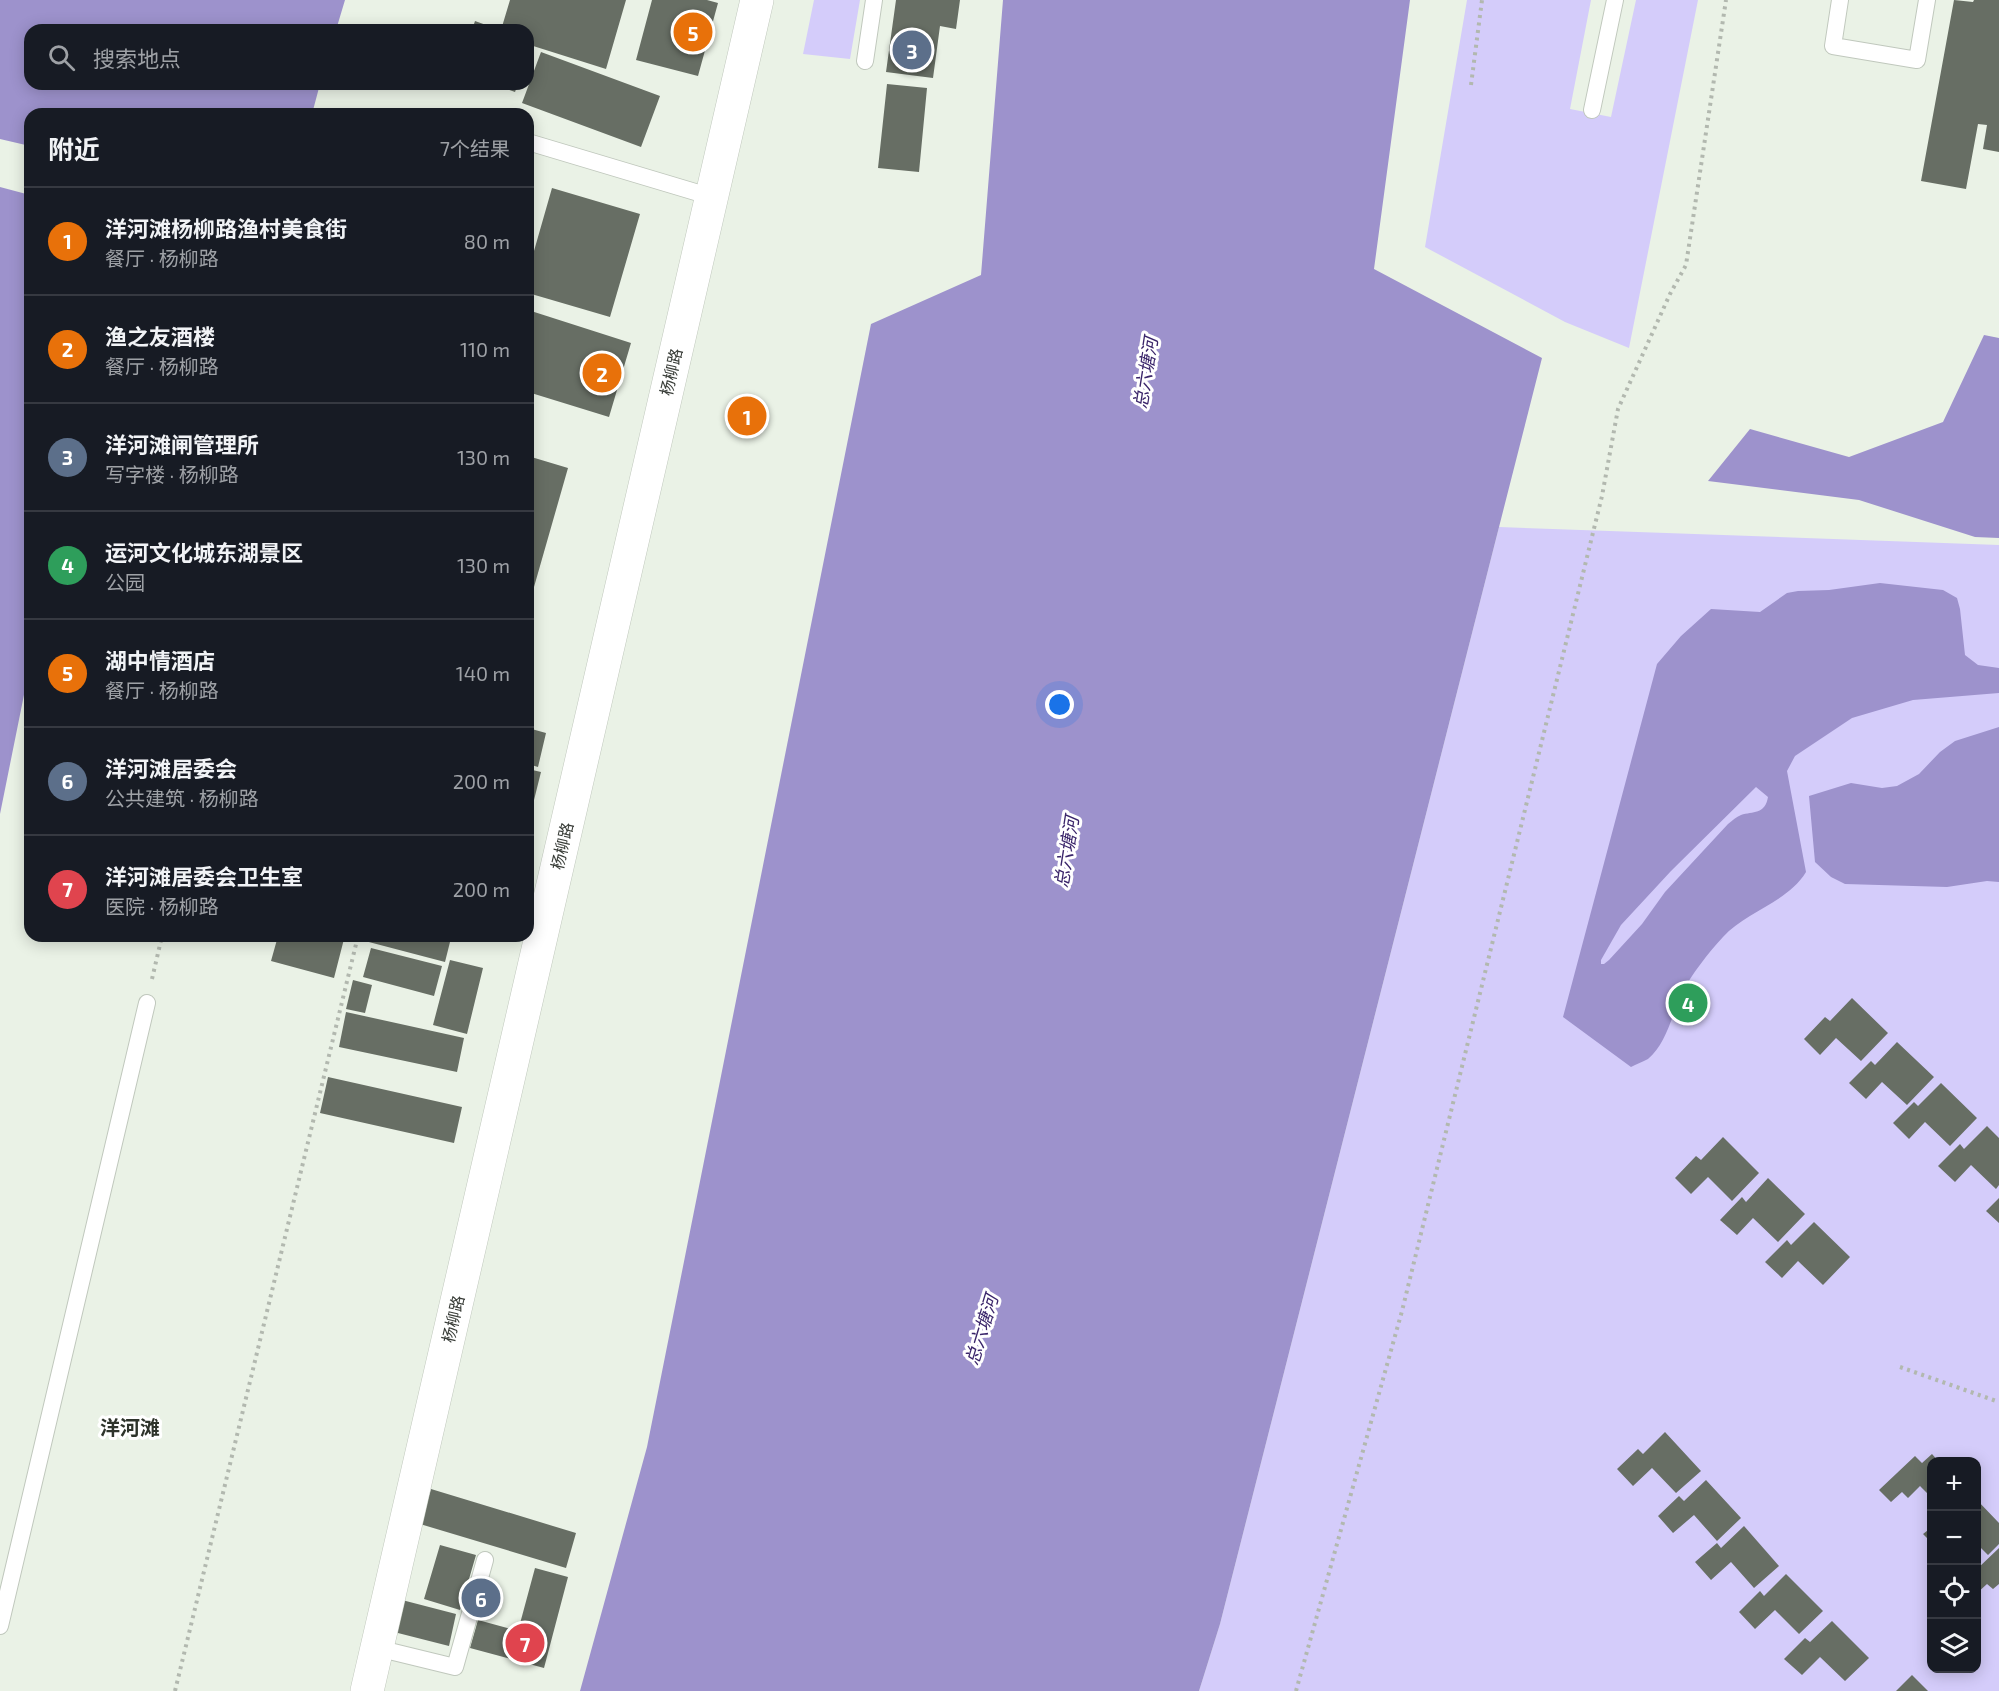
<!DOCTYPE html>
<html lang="zh">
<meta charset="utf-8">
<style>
:root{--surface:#171b24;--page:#242831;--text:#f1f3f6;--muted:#9ea1a6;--line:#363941;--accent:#b45309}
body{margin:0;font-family:"Exo 2","Noto Sans SC",sans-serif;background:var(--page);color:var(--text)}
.controls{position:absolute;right:18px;bottom:18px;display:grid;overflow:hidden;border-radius:12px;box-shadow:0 3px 15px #0003}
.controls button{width:54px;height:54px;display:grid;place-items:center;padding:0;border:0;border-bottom:2px solid var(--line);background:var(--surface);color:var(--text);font:30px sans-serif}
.you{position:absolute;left:1060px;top:705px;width:21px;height:21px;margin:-15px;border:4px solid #fff;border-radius:50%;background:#1a73e8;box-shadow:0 0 0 9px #1a73e833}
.badge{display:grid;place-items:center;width:39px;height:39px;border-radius:50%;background:var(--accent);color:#fff;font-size:20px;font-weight:700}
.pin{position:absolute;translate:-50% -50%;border:3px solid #fff;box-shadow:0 2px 6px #0006}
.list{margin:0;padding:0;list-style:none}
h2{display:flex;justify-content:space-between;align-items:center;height:78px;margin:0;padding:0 24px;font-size:26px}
h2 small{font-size:20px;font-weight:400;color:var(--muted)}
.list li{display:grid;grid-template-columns:39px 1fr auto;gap:18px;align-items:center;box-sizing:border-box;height:108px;padding:0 24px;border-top:2px solid var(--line)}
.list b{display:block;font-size:22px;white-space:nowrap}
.list p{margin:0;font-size:20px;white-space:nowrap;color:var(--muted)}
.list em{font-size:20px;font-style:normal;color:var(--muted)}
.icon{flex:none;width:33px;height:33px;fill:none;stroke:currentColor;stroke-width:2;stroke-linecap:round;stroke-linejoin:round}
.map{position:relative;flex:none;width:1999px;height:1691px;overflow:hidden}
.search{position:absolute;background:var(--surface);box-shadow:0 3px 15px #0003;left:24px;top:24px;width:510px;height:66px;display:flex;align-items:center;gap:15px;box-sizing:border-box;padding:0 21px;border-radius:18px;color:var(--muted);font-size:22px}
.panel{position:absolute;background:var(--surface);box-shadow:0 3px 15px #0003;left:24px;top:108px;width:510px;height:834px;border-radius:18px}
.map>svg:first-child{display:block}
.green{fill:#d4ccfa;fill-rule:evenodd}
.water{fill:#9d92cc;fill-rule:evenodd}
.building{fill:#676e64}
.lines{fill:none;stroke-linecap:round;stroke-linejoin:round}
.service-casing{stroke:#c0c8bd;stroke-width:18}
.tertiary-casing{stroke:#c0c8bd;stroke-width:34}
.path{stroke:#b2b8af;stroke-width:4;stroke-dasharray:3 4.5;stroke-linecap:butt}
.service{stroke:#fff;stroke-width:16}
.tertiary{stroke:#fff;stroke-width:33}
.labels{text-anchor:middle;stroke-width:6;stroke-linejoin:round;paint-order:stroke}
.street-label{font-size:16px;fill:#3a3e39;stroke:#fff}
.water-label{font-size:18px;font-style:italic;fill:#3a256a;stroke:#fff}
.quarter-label{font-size:20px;font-weight:bold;fill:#2e342b;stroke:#fff}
</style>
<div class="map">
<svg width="1999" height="1691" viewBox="0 0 1999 1691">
<rect width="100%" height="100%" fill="#eaf2e6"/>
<path class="green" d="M814,0H860L850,59L803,54Z
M1467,0H1591L1570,109L1611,117L1636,0H1698L1629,348L1565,322L1425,247Z
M1499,527L1999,545V1691H1199L1220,1624ZM1932,1462H1976V1668H1932Z"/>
<path class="water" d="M0,0H345L336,30H30V84H320L312,114H30V146L0,139Z
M1003,0H1410L1374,269L1542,358L1220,1624L1199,1691H580L647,1447L871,324L981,275Z
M0,187L30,195V665L0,814Z
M1984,335L1999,338V538L1975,537L1859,500L1708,481L1750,429L1849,457L1943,422Z
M1880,583L1943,590L1957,598L1960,609L1965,655L1978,665L1999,668V693L1913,700L1852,718L1795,756L1787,771L1806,872C1787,903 1746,911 1723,937C1709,952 1691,975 1682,993C1672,1014 1667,1043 1648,1059C1643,1062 1636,1064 1631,1067L1563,1017L1657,664L1681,636L1711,609L1760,612L1787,593L1798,591L1829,590ZM1756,787L1768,797C1765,815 1753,811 1741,815C1736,817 1733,820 1728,824L1665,892L1642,924L1609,960L1604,964H1601V960L1621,925L1671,871Z
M1999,727V882L1987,881L1947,887L1845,884L1831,877L1815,862L1809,796L1851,783L1882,788L1897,786L1919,774L1940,752L1955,741Z"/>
<path class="building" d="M510,0H626L606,69L530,45L528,49V30H501Z
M652,0H707L718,3L698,76L636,60Z
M896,0H960L956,29L940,26L933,78L886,72Z
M1954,0L1973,2L1974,0H1999V152L1983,149L1987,125L1978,124L1966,189L1921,181Z
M475,21L500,30H472Z
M541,52L660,96L641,147L522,103Z
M492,84H518L515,92Z
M887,84L927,88L919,172L878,168Z
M552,188L640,214L610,317L528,293V272Z
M528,310L631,343L609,417L528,392Z
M528,456L568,468L534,587L528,585Z
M528,728L546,733L538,767L528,764Z
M528,769L541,772L529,820H528Z
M278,936H334L344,939L334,978L271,961Z
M366,936H429L450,942L445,962L365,941Z
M371,948L442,966L434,996L363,977Z
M450,960L483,968L467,1034L433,1025Z
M353,980L372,985L365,1013L346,1009Z
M1852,998L1888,1033L1861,1061L1836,1038L1820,1055L1804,1039L1825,1017L1830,1021Z
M346,1012L464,1038L457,1072L339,1047Z
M1897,1042L1934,1077L1907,1105L1882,1082L1866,1099L1849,1083L1871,1061L1875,1065Z
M328,1077L462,1107L454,1143L320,1113Z
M1941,1083L1977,1118L1950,1146L1925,1122L1909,1139L1893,1123L1914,1102L1918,1106Z
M1987,1126L1999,1138V1185L1996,1189L1971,1165L1955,1182L1938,1166L1960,1144L1964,1149Z
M1723,1137L1759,1173L1732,1201L1708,1177L1691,1194L1675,1178L1696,1156L1701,1160Z
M1768,1178L1805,1214L1778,1242L1753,1218L1737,1235L1720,1220L1742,1197L1746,1202Z
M1999,1198V1223L1986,1211Z
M1814,1222L1850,1257L1823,1285L1798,1261L1782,1278L1765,1262L1787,1240L1791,1245Z
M1665,1432L1701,1471L1676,1493L1652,1468L1633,1486L1617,1469L1638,1449L1643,1454Z
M1932,1454L1939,1462H1932V1498L1920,1486L1908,1498L1902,1492L1891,1502L1879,1490L1915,1456L1922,1463Z
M1706,1480L1741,1518L1717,1541L1694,1515L1673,1533L1658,1516L1679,1496L1684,1501Z
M431,1489L576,1533L566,1568L420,1524Z
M1976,1499L1999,1523V1544L1988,1555L1976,1543Z
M1744,1526L1779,1566L1754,1588L1731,1562L1711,1580L1695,1562L1717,1543L1721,1548Z
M1932,1527V1543L1923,1534Z
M440,1545L476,1555L460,1610L424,1599Z
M1999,1548V1584L1993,1589L1987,1584L1976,1594V1570Z
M535,1568L568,1577L544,1668L470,1648L478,1620L518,1631Z
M1786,1574L1823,1611L1799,1634L1775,1610L1755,1629L1739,1612L1760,1591L1764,1596Z
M402,1600L456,1614L449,1646L394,1632Z
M1832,1621L1869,1658L1845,1681L1820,1657L1802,1675L1784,1659L1805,1638L1810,1642Z
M1912,1675L1928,1691H1896Z"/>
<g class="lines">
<g class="service-casing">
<path id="service" d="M1840,0L1833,46L1917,60L1927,0
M865,61L874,0
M1592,110L1615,0
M528,142L712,197
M0,1626L147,1003
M377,1648L455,1667L485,1560"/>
</g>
<g class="tertiary-casing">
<path id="tertiary" d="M367,1691L757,0"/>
</g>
<path class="path" d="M1471,85L1482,0
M152,979L162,936
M1900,1367L1999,1402
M175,1691L358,936
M1296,1691L1402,1311L1602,496L1618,409L1670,294L1686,265L1726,0"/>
<use href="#service" class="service"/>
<use href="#tertiary" class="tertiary"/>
</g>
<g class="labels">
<g class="street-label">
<text transform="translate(671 372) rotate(-77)" y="6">杨柳路</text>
<text transform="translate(562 846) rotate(-77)" y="6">杨柳路</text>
<text transform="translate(453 1319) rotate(-77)" y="6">杨柳路</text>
</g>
<g class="water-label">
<text transform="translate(1146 373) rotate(-81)" y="6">总六塘河</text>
<text transform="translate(1067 852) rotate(-81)" y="6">总六塘河</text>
<text transform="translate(982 1330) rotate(-73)" y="6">总六塘河</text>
</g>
<g class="quarter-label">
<text x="130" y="1435">洋河滩</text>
</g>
</g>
</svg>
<div class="controls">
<button>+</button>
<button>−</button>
<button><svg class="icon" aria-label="locate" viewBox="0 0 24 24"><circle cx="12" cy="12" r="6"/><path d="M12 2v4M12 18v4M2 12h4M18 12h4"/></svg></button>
<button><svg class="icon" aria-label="layers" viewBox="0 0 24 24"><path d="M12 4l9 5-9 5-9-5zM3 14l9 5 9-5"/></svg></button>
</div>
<div class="you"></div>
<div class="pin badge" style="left:747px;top:416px;background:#e8710a">1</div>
<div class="pin badge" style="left:602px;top:373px;background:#e8710a">2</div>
<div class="pin badge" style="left:912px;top:50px;background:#5c6f8a">3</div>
<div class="pin badge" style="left:1688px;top:1003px;background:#2e9e5b">4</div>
<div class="pin badge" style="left:693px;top:32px;background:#e8710a">5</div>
<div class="pin badge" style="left:481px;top:1598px;background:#5c6f8a">6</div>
<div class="pin badge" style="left:525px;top:1643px;background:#e0444e">7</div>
<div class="search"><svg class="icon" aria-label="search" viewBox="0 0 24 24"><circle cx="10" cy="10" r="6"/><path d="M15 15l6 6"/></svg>搜索地点</div>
<section class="panel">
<h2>附近<small>7个结果</small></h2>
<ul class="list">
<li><span class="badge" style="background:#e8710a">1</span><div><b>洋河滩杨柳路渔村美食街</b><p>餐厅 · 杨柳路</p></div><em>80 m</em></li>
<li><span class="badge" style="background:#e8710a">2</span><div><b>渔之友酒楼</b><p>餐厅 · 杨柳路</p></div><em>110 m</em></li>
<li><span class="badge" style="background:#5c6f8a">3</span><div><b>洋河滩闸管理所</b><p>写字楼 · 杨柳路</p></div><em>130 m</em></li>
<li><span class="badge" style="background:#2e9e5b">4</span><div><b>运河文化城东湖景区</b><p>公园</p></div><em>130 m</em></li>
<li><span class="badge" style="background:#e8710a">5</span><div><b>湖中情酒店</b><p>餐厅 · 杨柳路</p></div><em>140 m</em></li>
<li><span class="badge" style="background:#5c6f8a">6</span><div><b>洋河滩居委会</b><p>公共建筑 · 杨柳路</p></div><em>200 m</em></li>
<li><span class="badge" style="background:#e0444e">7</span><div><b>洋河滩居委会卫生室</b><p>医院 · 杨柳路</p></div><em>200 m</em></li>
</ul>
</section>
</div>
